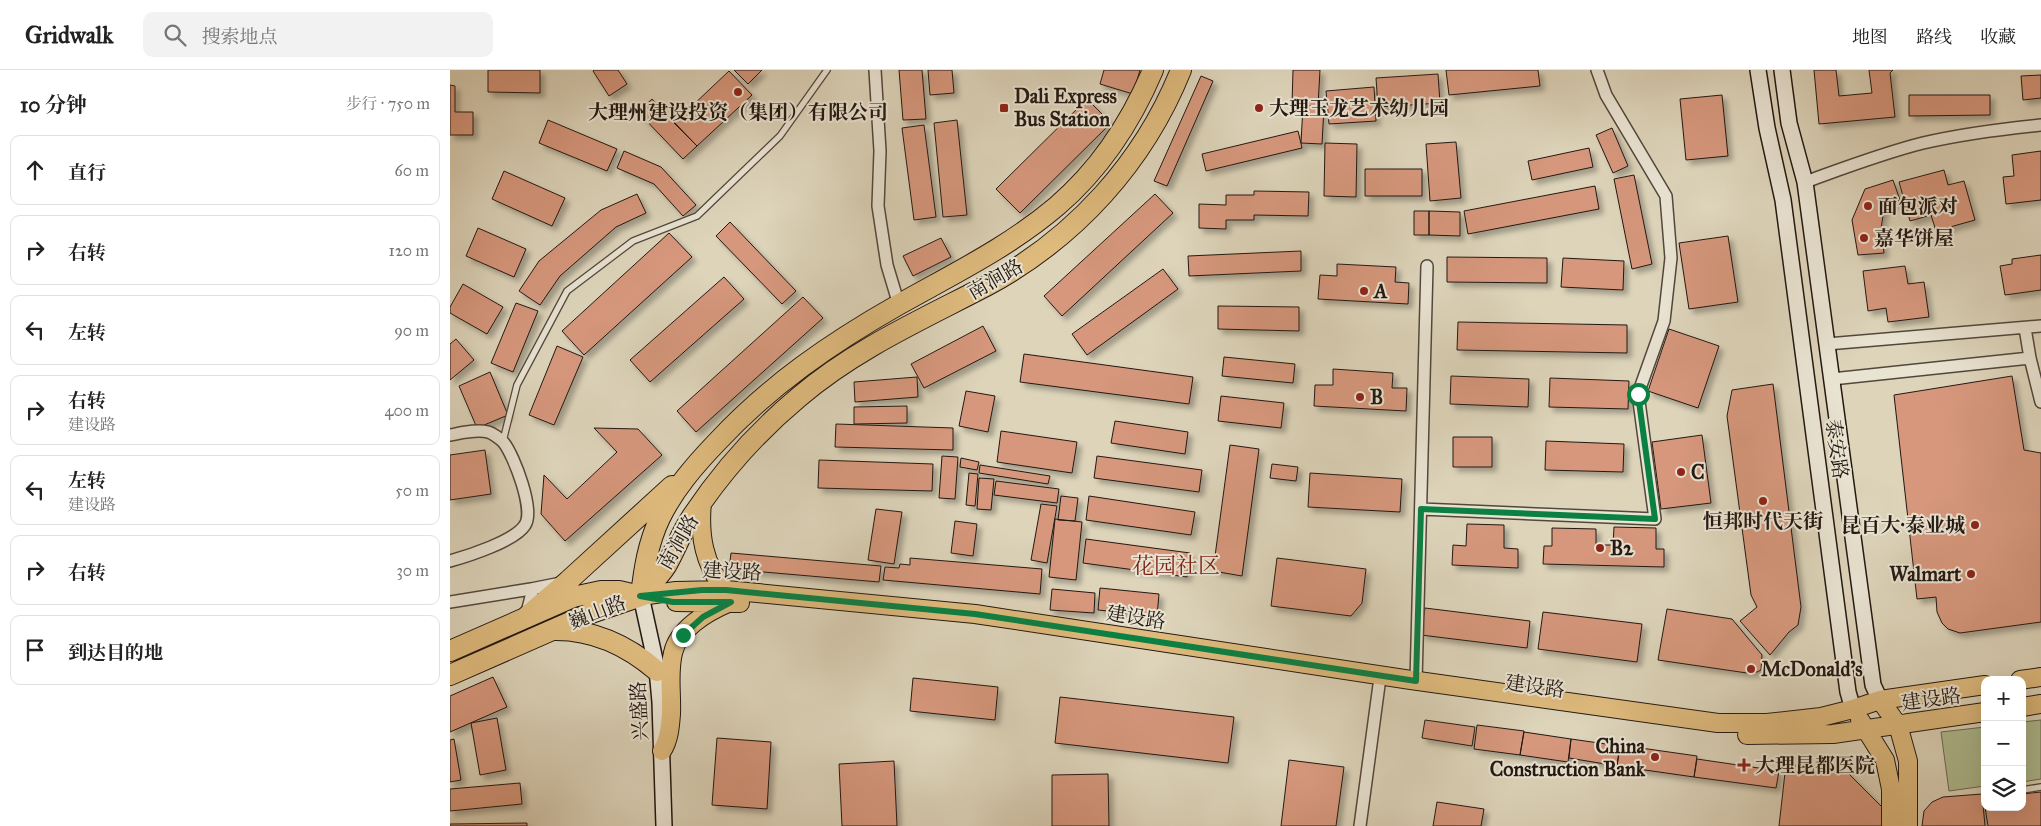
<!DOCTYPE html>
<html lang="zh">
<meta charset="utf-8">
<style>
:root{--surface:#fff;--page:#f2f2f2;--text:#222;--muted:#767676;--line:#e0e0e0}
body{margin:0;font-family:"IM FELL Great Primer","Noto Serif SC",serif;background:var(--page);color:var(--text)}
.controls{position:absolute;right:15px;bottom:15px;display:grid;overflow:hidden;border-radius:10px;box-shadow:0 5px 20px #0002}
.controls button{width:45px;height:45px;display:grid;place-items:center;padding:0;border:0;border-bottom:1px solid var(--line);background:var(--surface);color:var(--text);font:25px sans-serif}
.stop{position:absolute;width:15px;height:15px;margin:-11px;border:4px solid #0b8043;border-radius:50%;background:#fff}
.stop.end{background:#0b8043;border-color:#fff;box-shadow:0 1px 5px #0008}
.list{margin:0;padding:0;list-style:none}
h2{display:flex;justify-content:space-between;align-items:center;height:65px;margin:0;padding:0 20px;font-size:21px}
h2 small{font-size:16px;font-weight:400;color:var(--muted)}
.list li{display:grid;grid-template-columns:32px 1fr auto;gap:15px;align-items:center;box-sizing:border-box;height:70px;margin:0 10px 10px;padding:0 10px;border:1px solid var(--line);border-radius:10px}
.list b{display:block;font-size:19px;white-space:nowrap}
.list p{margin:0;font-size:16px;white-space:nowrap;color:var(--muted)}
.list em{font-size:16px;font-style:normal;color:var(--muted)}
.icon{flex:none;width:28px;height:28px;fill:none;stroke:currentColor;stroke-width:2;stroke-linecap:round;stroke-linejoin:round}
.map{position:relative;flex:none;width:1591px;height:756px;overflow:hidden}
header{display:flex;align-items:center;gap:30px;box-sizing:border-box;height:70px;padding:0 25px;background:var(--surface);border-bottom:1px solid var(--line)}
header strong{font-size:24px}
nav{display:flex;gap:28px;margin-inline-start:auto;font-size:18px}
.search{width:350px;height:45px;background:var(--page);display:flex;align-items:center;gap:12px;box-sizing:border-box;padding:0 18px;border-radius:10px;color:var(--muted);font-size:19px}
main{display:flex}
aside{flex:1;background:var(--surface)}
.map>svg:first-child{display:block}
.green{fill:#afbd91;stroke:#696a52}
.building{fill:#d6977b;stroke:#231812;filter:url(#shadow)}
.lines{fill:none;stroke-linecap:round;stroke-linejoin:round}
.lane-casing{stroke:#52473c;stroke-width:8}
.street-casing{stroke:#52473c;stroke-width:14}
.secondary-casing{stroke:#231812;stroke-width:18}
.primary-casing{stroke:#231812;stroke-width:20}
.highway-casing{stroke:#231812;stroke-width:22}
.lane{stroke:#e9e3d2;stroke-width:5.5}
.street{stroke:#e9e3d2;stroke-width:11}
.secondary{stroke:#e9e3d2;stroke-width:15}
.primary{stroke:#deba7d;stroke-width:18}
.highway{stroke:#deba7d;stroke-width:20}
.route{stroke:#0b8043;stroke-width:6}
.poi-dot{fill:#8f2418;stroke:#e9e3d2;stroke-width:2}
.labels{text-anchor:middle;stroke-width:4;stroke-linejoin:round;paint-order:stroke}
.poi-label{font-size:20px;font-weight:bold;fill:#231812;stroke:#e9e3d2;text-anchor:start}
.street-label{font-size:20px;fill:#231812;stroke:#e9e3d2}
.quarter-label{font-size:22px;fill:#7a1f14;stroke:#e9e3d2}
</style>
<header>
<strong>Gridwalk</strong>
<div class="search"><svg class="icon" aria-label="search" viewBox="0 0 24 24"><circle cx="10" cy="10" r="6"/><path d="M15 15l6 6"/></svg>搜索地点</div>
<nav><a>地图</a><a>路线</a><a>收藏</a></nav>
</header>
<main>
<aside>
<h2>10 分钟<small>步行 · 750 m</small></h2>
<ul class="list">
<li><svg class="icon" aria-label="ahead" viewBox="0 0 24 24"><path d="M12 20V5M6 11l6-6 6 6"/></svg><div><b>直行</b></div><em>60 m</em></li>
<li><svg class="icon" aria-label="right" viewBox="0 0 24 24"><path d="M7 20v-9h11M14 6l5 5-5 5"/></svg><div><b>右转</b></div><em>120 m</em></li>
<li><svg class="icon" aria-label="left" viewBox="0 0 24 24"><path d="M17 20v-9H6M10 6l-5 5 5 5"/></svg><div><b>左转</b></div><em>90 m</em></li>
<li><svg class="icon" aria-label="right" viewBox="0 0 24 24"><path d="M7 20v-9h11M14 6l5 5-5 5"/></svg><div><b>右转</b><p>建设路</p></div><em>400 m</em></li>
<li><svg class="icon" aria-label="left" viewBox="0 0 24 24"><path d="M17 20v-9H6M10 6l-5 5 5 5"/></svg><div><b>左转</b><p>建设路</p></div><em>50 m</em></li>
<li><svg class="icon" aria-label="right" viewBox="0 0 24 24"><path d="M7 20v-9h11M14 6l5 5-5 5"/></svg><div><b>右转</b></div><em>30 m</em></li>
<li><svg class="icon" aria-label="arrive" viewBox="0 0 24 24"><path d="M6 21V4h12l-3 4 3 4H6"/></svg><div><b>到达目的地</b></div></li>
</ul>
</aside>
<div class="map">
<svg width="1591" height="756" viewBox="0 0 1591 756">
<defs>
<filter id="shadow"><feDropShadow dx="4.5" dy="4.5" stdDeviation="2.5" flood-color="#0004"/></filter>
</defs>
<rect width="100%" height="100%" fill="#ddd4ba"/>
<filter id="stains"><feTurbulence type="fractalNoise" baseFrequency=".004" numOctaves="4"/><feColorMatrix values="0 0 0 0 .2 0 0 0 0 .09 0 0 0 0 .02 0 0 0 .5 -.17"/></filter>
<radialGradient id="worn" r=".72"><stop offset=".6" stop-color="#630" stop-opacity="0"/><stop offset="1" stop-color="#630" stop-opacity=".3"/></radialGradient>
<path class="green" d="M1591,650V709L1572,712V652Z
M1535,657V716L1499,721L1491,662Z"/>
<path class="building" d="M38,0H90V23L38,22Z
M144,0H168L177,14L159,26L143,1Z
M284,0H312L298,14Z
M449,0H472L476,49L453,50Z
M478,0H502L504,23L480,25Z
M654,0H690L683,24L650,14Z
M843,0H870L868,36L842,35Z
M996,0H1088L1090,16L999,25Z
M1364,0H1386L1389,26L1422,23L1419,0H1443L1440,3L1445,47L1369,54Z
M279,1L302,25L247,76L224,53Z
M988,4L990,33L928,37L926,8Z
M1591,5V28L1573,30L1571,6Z
M751,6L763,11L717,116L704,111Z
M0,15L5,16V42H23V65H0Z
M924,17L926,51L879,54L876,21Z
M1272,25L1278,86L1236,90L1230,29Z
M1459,25H1540V45L1459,46Z
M202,29L247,76L233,89L188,42Z
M637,29L661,53L570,143L546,119Z
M853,35L874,37L872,74L851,73Z
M98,50L167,79L157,101L89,73Z
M507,50L517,145L493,147L484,53Z
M474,55L486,147L464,150L452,58Z
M1162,58L1178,96L1163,103L1146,65Z
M848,61L852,78L756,101L752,84Z
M1006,72L1011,128L980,131L976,74Z
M875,73L907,74L906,127L874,126Z
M1139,78L1143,97L1082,110L1078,91Z
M174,81L211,97L246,135L233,146L204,114L167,98Z
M1591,81V130L1556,134L1553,107L1564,106L1562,85Z
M915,99H972V126H915Z
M1494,100L1498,115L1514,111L1525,150L1486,161L1481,145L1460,151L1449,112Z
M54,101L115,128L102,156L42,129Z
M1184,105L1202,194L1182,199L1164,109Z
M1443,110L1450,130L1434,139L1431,159L1434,183L1408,185L1402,150L1415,119Z
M1145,116L1149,139L1018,164L1014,141Z
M804,121L859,122L858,146L804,145V150H776V159L749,158V134L776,135V125H804Z
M187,124L196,143L166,157L110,206L90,235L69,221L89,191L151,140Z
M705,124L723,143L612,246L594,226Z
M964,141H979V165H964Z
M979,141L1010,142V166L979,165Z
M280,152L346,221L332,234L266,166Z
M28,158L76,179L64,207L16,186Z
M219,163L242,187L134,285L112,261Z
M1278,166L1288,232L1239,239L1229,173Z
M491,168L501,187L463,206L453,186Z
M851,181V201L739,206L738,186Z
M1591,185V220L1555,225L1550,196L1562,194V189Z
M997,187L1097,188V213L997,212Z
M1113,188L1174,191L1173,220L1111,217Z
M887,194L946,197L945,212L959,213L958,234L868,229L870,205L887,206Z
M1455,196L1458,214L1474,212L1479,247L1438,252L1436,238L1418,241L1413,201Z
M713,199L728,219L637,285L622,264Z
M274,207L294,229L200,312L180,290Z
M13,214L53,237L37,264L0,243V237Z
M353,227L373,248L246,362L227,341Z
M66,233L88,241L63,302L41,293Z
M768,236L849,237V261L768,259Z
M1008,252L1177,255V283L1007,280Z
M533,256L546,281L474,318L461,294Z
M1219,259L1269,276L1248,338L1198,321Z
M6,269L24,290L0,310V274Z
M107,276L133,287L104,355L79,345Z
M574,284L743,307L739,334L570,312Z
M774,287L845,294L843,313L772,306Z
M883,299L943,303L942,318H957L956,341L864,336L865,315H883Z
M40,302L58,345L27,358L9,316Z
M1001,306L1079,309L1078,337L1000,334Z
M1562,306L1574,380L1591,383V552L1510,563L1498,559L1492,553L1487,542L1486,527L1467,529L1444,325Z
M467,307L468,327L405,332L404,312Z
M1100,308L1179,311L1178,339L1099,337Z
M1323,314L1351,537L1348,555L1339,562L1320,585L1290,551L1307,537L1301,525L1277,346L1282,320Z
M516,321L545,326L538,362L509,356Z
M771,326L834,333L831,358L768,351Z
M457,336V353L404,354V337Z
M665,351L738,362L735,384L661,373Z
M386,354L503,358V380L385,377Z
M144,358L188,359L212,385L115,471L91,444L94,405L117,429L167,382Z
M551,361L627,372L622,403L547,392Z
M1252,365L1261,433L1211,439L1202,372Z
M1003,367H1042V397H1003Z
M1096,371L1174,374L1173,402L1095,400Z
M780,375L809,379L792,506L763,501Z
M35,380L41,424L0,430V385Z
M492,386L508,387L505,429L489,428Z
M647,386L752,400L749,422L644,408Z
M511,388L529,392L527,400L510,397Z
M369,390L483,394L482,421L368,418Z
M822,394L848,397L846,411L820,408Z
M530,395L600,406L598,414L529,403Z
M519,403L528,404L525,436L516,435Z
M860,403L952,409L950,442L858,437Z
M529,408L544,409L541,440L527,439Z
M546,411L609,419L607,433L544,425Z
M611,426L628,428L625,451L608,450Z
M639,426L745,442L741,465L636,450Z
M591,434L607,436L597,493L581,490Z
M426,439L452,442L444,494L418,490Z
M605,449L632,452L626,510L599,507Z
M505,451L527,454L523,486L501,483Z
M1017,454L1054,455V478L1068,479V498L1002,495L1003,475L1016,476Z
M1164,457L1206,458V479H1214V497L1093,494L1094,476H1102V458L1146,459V475H1163Z
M636,469L740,483L737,507L633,493Z
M281,483L431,496L429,512L279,499Z
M460,488L592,499L590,524L433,510L435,497L449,498L450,494L460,495Z
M827,488L916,499L912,533L901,546L821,536Z
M650,518L709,524L707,546L648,540Z
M602,519L645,523L644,543L600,540Z
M975,538L1080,551L1077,578L971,565Z
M1217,539L1282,549L1312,585L1311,600L1307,602L1297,603L1208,590Z
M1093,542L1192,554L1187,592L1088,579Z
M43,607L57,637L0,662V626Z
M463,608L548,617L545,650L460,641Z
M610,627L784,647L778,693L605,673Z
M47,648L56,700L30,705L21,653Z
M975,650L1025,657L1022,676L972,668Z
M1027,655L1074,661L1070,685L1024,679Z
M1074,662L1121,669L1118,692L1070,685Z
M267,668L321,672L317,739L262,735Z
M4,669L11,710L0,712V670Z
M1121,669L1170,676L1167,696L1119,688Z
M1170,675L1247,686L1244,707L1167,696Z
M1247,689L1329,701L1326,718L1244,707Z
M839,690L894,697L886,756H831Z
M444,691L447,756H392L389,694Z
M1336,694L1397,702L1433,738L1434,756H1329Z
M658,704L659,756H602V705Z
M70,713L72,734L0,741V719Z
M1591,722V756H1538L1535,737H1572V724Z
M1532,724L1535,756H1472L1474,741L1482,732L1493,727Z
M987,732L1034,739L1031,756H983Z
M77,753V756H0V754Z"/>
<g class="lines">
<g class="lane-casing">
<path id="lane" d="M53,371L67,315L117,221L183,171L247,146L330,66L377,0
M1572,720L1591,717"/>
</g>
<g class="street-casing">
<path id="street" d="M425,0L430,81L428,136L437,195L449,235
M1355,112C1394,98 1433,83 1473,73C1512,64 1551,59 1591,55
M1575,258L1580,288
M1377,274L1591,256
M1382,309L1580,288L1591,332
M0,365C11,363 27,359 38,362C42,363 51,369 54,373C64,386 85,440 75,455C65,471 18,486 0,491
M971,439L1205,449L1188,324L1214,251L1221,188L1216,126L1156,25L1147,0
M81,519L111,513
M0,532L81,519L82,523L76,546
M966,611L977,196
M910,756L929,615"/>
</g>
<g class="secondary-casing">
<path id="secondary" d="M1308,0L1317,58L1333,130L1398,622L1403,639
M1332,0L1339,53L1355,112L1423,615L1430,630
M191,526L207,599L210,632L214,756"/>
</g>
<g class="primary-casing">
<path id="primary" d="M252,432C249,464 253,495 276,520
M191,526L226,521L276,520L525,544L961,610L1268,653H1317L1371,647L1403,639L1430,630L1535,615
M226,532L290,533
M1570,610L1591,607
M1430,630L1448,655L1458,691V756
M1572,637L1591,634
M1410,650L1435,690L1441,719V756
M1297,665L1383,664L1535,642
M212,681C219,670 220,657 221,644C222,624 218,603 223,583C228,559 257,542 278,533"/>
</g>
<g class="highway-casing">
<path id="highway" d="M191,526C199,516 209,507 216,496C225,481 231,463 241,448C270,404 308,361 349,327C405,279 473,249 538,215C626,167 694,92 731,0
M191,526C194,499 198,473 210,448C224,419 245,395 267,372C320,315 381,273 448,235C503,204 559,177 607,136C650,99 681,52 703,0
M76,547L118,511L222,416
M106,560C146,560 178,576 207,601
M0,581L123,527L151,521H169L186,525
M0,605L141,543L191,526"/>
</g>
<use href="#lane" class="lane"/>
<use href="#street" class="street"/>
<use href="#secondary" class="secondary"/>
<use href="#primary" class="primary"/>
<use href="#highway" class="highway"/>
</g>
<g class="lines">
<path class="route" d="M233,565L253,547L281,532H223L190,526L252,520H276L525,544L966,611L971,439L1205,449L1188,324"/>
</g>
<g class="poi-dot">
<circle cx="288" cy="22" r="5"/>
<rect x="549" y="33" width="10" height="10" rx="2.5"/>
<circle cx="809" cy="38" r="5"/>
<circle cx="1418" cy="136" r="5"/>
<circle cx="1414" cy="168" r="5"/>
<circle cx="914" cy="221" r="5"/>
<circle cx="910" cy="327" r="5"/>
<circle cx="1231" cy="402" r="5"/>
<circle cx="1313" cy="431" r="5"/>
<circle cx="1525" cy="455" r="5"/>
<circle cx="1150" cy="478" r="5"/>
<circle cx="1521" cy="504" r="5"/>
<circle cx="1301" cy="599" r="5"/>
<circle cx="1205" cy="687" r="5"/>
<path d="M1291.5 687.5h5v5h5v5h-5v5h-5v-5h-5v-5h5z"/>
</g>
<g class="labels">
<g class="poi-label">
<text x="564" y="33">Dali Express<tspan x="564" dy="23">Bus Station</tspan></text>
<text x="819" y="45">大理玉龙艺术幼儿园</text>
<text x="288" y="49" text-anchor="middle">大理州建设投资（集团）有限公司</text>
<text x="1428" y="143">面包派对</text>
<text x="1424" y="175">嘉华饼屋</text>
<text x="924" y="228">A</text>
<text x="920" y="334">B</text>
<text x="1241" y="409">C</text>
<text x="1313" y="458" text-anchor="middle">恒邦时代天街</text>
<text x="1515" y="462" text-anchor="end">昆百大·泰业城</text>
<text x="1160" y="485">B2</text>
<text x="1511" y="511" text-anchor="end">Walmart</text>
<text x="1311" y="606">McDonald's</text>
<text x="1195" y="683" text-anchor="end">China<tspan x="1195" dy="23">Construction Bank</tspan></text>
<text x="1305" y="702">大理昆都医院</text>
</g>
<g class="street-label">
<text transform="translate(545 209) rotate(-30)" y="7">南涧路</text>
<text transform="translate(1387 379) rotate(82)" y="7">泰安路</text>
<text transform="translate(228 472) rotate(-60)" y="7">南涧路</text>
<text transform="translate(282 501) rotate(3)" y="7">建设路</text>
<text transform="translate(147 542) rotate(-21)" y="7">巍山路</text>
<text transform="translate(686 547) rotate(9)" y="7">建设路</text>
<text transform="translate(1085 616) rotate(8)" y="7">建设路</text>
<text transform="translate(1481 629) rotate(-8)" y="7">建设路</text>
<text transform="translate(189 641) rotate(-93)" y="7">兴盛路</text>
</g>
<g class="quarter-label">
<text x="726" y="503">花园社区</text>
</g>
</g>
<rect width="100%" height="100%" filter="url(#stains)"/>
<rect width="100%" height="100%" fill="url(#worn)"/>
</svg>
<div class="controls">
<button>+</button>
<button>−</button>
<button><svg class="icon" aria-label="layers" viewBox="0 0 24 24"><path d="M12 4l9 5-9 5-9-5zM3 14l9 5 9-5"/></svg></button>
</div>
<div class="stop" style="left:1188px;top:324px"></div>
<div class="stop end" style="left:233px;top:565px"></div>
</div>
</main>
